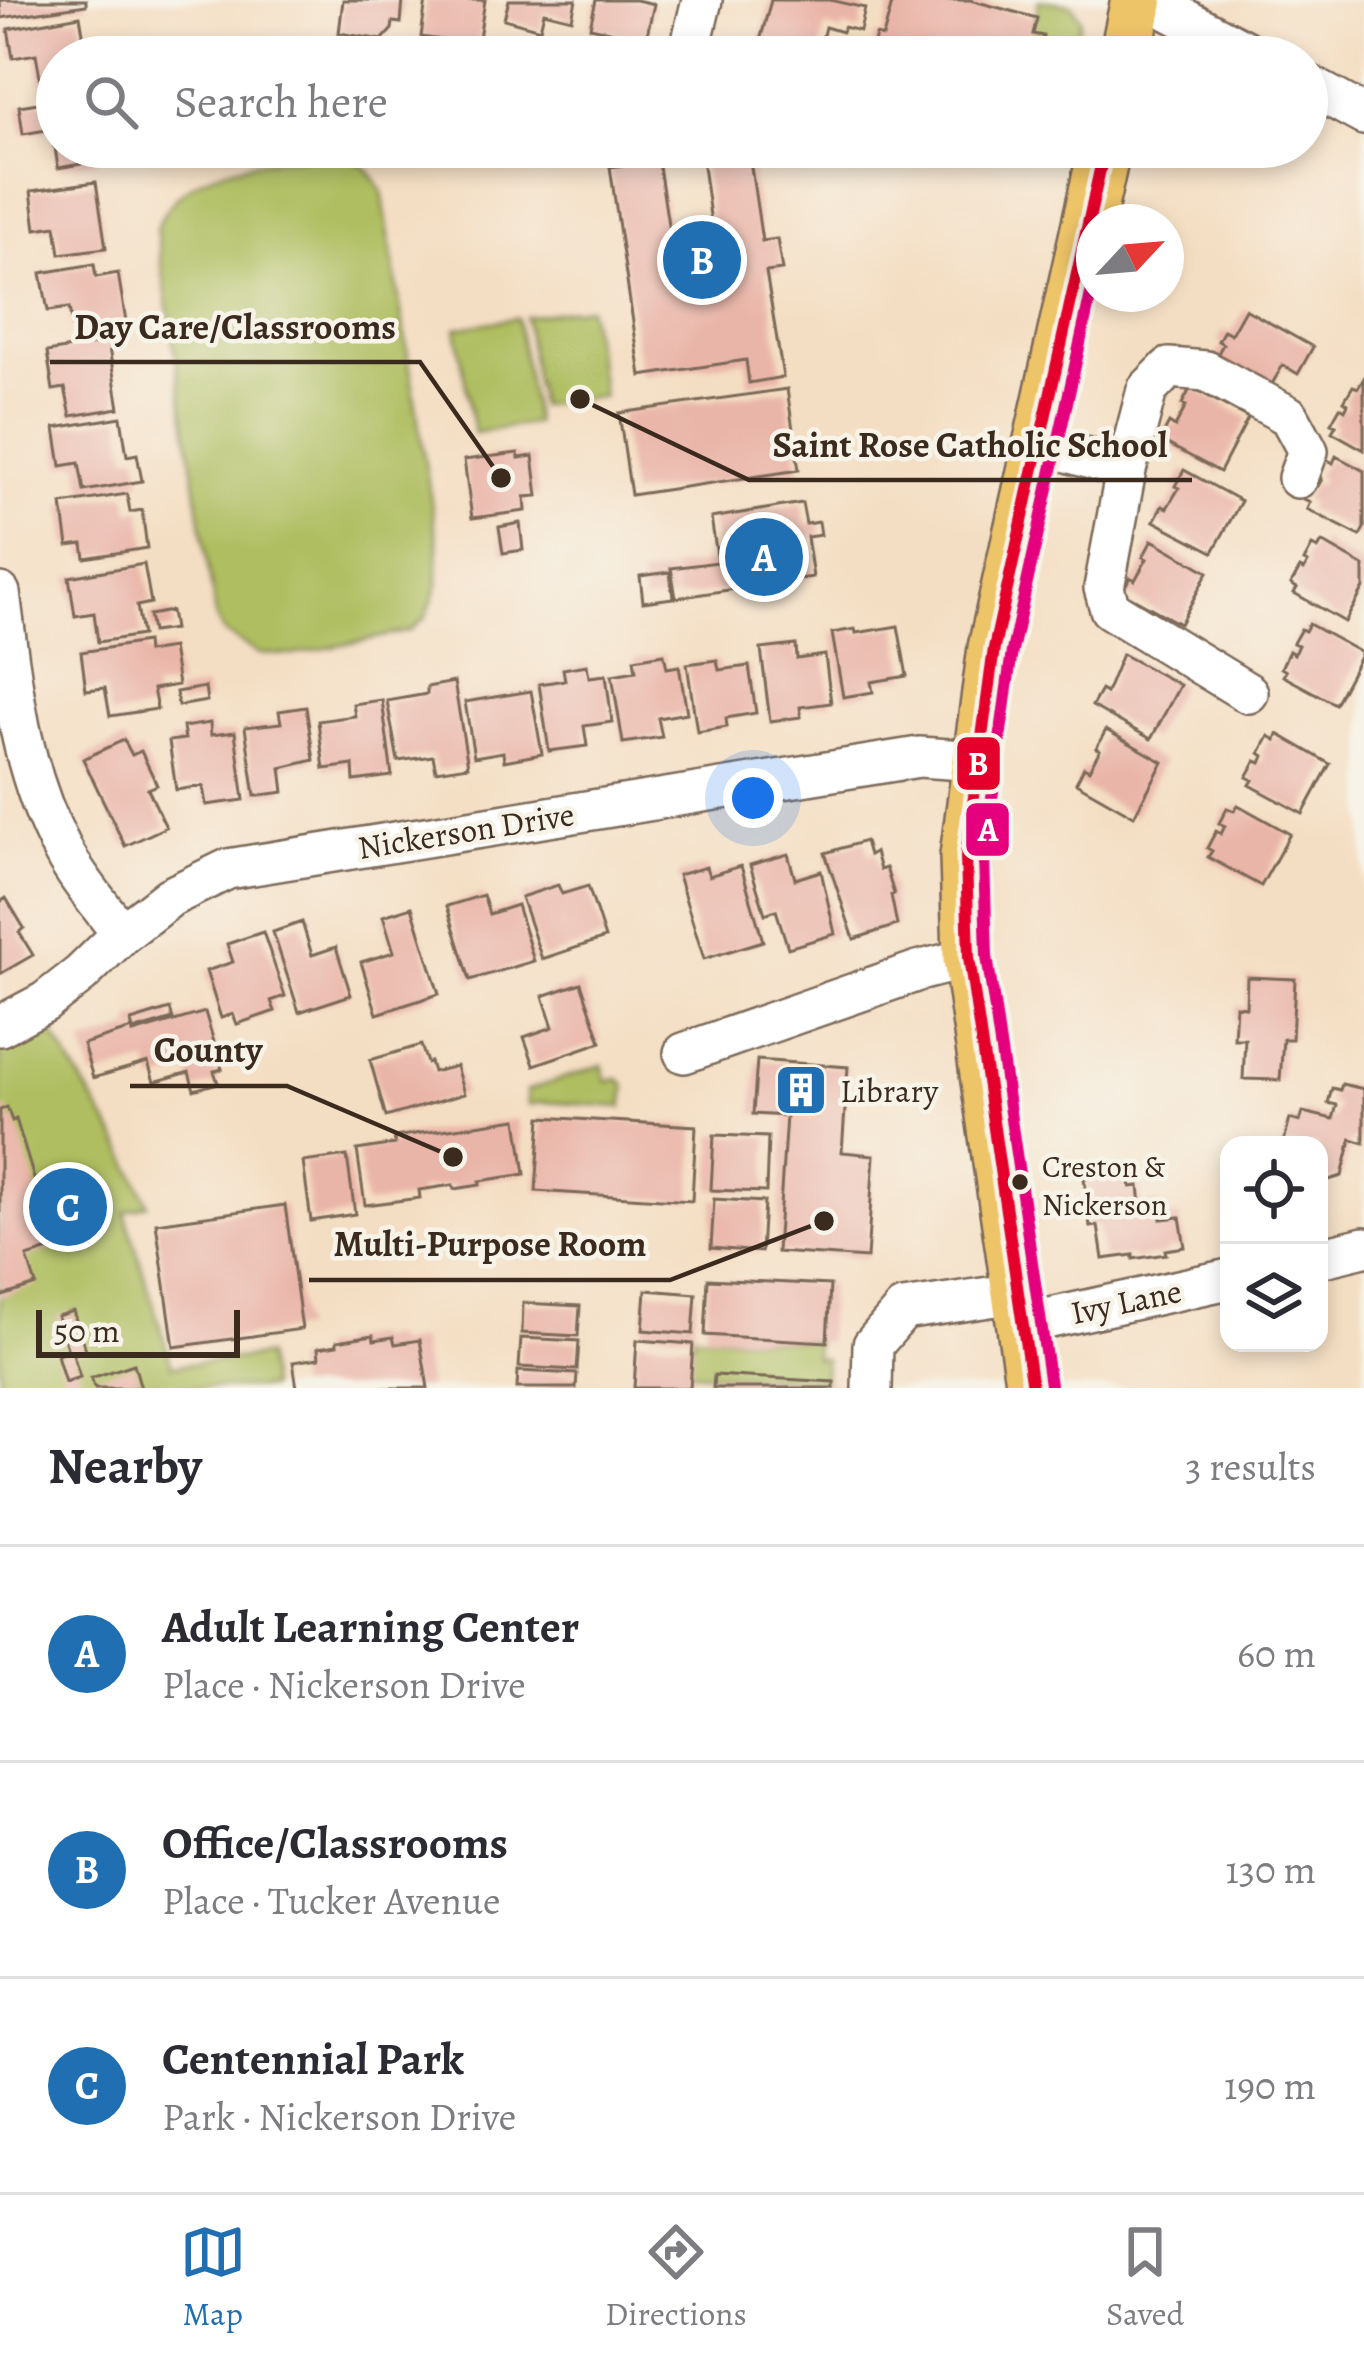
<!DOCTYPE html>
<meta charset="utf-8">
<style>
:root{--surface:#fff;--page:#f2f2f3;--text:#2b2b33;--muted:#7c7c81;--line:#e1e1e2;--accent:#1f6fb2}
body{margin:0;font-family:Alegreya,serif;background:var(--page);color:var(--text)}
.controls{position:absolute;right:36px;bottom:36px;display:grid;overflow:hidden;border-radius:24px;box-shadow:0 6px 18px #0003}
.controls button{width:108px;height:108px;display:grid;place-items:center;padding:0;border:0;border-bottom:3px solid var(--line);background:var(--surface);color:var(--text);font:60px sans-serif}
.compass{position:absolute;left:1076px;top:204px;width:108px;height:108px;border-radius:50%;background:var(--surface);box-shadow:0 6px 18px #0003;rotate:64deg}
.scale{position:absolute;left:36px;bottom:30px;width:204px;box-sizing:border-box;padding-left:12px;border:6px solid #3b2a1e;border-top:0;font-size:33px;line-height:42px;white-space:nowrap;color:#3b2a1e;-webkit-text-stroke:9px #f7f3e8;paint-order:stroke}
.you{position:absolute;left:753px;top:798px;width:42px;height:42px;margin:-30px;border:9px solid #fff;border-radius:50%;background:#1a73e8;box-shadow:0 0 0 18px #1a73e833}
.badge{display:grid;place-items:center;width:78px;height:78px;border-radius:50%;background:var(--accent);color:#fff;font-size:39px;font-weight:700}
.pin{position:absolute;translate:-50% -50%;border:6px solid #fff;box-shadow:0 3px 12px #0006}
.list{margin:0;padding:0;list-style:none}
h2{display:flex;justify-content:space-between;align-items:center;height:156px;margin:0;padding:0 48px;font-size:51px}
h2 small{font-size:39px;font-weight:400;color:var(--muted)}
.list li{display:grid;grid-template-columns:78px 1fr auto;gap:36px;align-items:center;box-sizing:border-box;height:216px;padding:0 48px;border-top:3px solid var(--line)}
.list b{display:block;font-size:45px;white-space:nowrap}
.list p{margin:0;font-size:39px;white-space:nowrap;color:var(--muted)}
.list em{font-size:39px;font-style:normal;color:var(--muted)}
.icon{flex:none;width:66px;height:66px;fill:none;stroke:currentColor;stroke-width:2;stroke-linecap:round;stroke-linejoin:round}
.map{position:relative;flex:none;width:1364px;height:1388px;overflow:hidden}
.search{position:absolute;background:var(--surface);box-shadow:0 6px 18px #0003;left:36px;right:36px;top:36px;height:132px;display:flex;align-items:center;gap:30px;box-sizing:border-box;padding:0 42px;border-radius:66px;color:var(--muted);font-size:45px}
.sheet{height:804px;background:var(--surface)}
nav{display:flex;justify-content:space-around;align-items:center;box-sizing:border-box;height:168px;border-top:3px solid var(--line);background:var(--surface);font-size:33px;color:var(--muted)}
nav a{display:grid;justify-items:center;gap:6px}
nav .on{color:var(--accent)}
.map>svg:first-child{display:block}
.green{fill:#afbe60;stroke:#75743f;stroke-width:3}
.building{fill:#eab5a9}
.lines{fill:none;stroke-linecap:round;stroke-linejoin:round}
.minor-casing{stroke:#7c6958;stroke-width:44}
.major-casing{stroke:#7c6958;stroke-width:56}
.minor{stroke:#fff;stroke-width:39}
.major{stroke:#eec469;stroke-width:51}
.bus-1-casing{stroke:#f7f3e8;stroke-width:21}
.bus-2-casing{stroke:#f7f3e8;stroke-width:21}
.bus-1{stroke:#e4002b;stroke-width:12}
.bus-2{stroke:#e5007d;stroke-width:12}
.bus-dot{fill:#3b2a1e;stroke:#f7f3e8;stroke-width:4.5}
.labels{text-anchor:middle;stroke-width:9;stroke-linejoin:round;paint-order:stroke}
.bus-label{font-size:30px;fill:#3b2a1e;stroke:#f7f3e8;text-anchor:start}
.street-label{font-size:33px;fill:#3b2a1e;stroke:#f7f3e8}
.poi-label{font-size:33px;fill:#3b2a1e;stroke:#f7f3e8;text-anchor:start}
.leader{fill:none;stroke:#3b2a1e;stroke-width:4.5}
.callout-dot{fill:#3b2a1e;stroke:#f7f3e8;stroke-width:4.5}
.callout-label{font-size:36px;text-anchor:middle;font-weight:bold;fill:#3b2a1e;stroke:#f7f3e8;stroke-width:9;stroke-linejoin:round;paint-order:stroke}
.line-badge{stroke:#f7f3e8;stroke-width:4.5}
.badge-label{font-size:33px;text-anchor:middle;font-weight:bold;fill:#fff}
</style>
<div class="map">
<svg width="1364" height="1388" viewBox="0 0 1364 1388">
<rect width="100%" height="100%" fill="#f7f3e8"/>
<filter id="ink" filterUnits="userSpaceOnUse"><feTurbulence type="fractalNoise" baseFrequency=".00833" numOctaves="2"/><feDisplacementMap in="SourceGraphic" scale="24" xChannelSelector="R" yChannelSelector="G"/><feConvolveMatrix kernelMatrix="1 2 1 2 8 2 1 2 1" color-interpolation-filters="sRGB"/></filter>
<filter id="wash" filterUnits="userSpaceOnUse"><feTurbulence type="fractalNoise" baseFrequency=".004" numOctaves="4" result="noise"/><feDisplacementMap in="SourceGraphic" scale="48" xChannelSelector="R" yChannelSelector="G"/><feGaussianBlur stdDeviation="2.7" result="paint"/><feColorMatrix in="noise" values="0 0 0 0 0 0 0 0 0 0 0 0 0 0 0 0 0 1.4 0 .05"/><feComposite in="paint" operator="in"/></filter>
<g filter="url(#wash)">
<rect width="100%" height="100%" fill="#f4dec3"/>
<path class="green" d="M1039,0L1072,5L1081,19L1071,57H1037L1042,37L1033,34Z
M315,156C353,156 362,156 382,191L438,545V585L426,617L410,631L293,655L259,654L223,632L216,618L156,229C181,166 256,160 315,156Z
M588,307L603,396L539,406L525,317Z
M517,318L535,423L474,433L456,328Z
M0,1029L53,1034L123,1149L148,1204L125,1212L172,1366L265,1356L269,1388H0Z
M602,1065L607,1082L618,1079L624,1083L626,1088L623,1107L544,1102L528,1105L526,1091Z
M693,1334L816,1342L815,1358L825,1359L824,1381L690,1372Z"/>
<g id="blocks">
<path class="building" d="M0,0H86V5L1,18Z
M343,0H403L401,23L393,22L392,29L382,40L339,33Z
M426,0H485L478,45L421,37Z
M509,0H576L572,19L544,12L540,29L504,19Z
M596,0H636L654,4L646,39L590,27Z
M771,0H830L865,8L860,31L844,27L842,32L825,27L818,57H759L757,52Z
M893,0H970L1037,18L1033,34L1043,36L1037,57H870L876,35L883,37Z
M80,16L87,57H57V92L43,94L36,54L13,58L8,29Z
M57,100V145L54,146L52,129L23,134L19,106Z
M55,147H110L112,155L99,157V161L58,168Z
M737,147H748L762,241L777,239L782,270L766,272L783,377L749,383L746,360L641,376L610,167L658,160L672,250L714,244L701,152Z
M96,182L106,248L60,254L56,226L36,229L31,191Z
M94,264L96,277L118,273L126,322L73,330L69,308L48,311L41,273Z
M1245,309L1313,347L1298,374L1283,365L1269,389L1215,359L1223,344L1218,341L1224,330L1231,334Z
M108,342L119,408L71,416L65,388L53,390L47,352Z
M1364,378V450L1332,432L1336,425L1331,423L1340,407L1345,410L1348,404L1344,401L1353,386L1358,388Z
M1191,387L1248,418L1220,472L1160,440L1169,423L1175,427L1186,406L1182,404Z
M787,389L799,470L631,495L619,413Z
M121,417L127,456L137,454L142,481L84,491L79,463L61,466L55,428Z
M518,453L519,458L533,456L538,496L525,497L526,511L472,518L464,460Z
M1336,456L1364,471V528L1360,536L1307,509L1310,502L1304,499L1313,483L1318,486L1322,479L1317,476L1326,459L1333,463Z
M1184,470L1241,501L1213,552L1154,521L1162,506L1167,508L1179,488L1175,486Z
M127,494L130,512L142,510L147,548L85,558L83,544L68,546L62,504Z
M802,503L806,524L819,522L821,535L807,537L813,577L676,598L671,568L718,562L711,518Z
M520,523L523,550L503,553L499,527Z
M1152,540L1208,572L1180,624L1122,592L1130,577L1135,580L1147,559L1143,557Z
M1322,542L1364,566V588L1345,622L1294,593L1297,588L1291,584L1300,568L1304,570L1308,563L1304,561L1312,546L1318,549Z
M144,564L151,603L137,606L142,635L98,642L94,613L75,616L69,577Z
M670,572L673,598L643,602L640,576Z
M171,611L174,629L152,632L149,615Z
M1309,624L1362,653L1335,704L1283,676L1286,671L1281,668L1289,651L1294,654L1298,645L1293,643L1301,629L1305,631Z
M898,626L907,676L871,682L873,692L843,697L832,633L855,629L856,633Z
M146,642L147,652L172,648L178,685L153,689L157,709L110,716L105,688L86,690L81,652Z
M796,645L797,659L825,655L831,703L800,707L801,717L770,721L761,649Z
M664,654L667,668L679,666L687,713L658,718L662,737L623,743L612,675L636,671L634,659Z
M1122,654L1180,685L1151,739L1092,706L1101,690L1106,693Z
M717,660L719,670L749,666L756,713L726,718L727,727L697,732L687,664Z
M587,665L589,677L606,675L612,722L584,726L587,746L549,751L539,684L565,680L563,669Z
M454,682L468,766L436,771L433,756L398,761L387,701L427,694V687Z
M205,687L207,701L178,706L176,692Z
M531,691L542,754L504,761L503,752L474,757L465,702Z
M382,700L392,776L354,781L353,765L324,769L318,721L355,716L353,704Z
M306,707L314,760L281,768L284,792L255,796L245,727L281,723L279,711Z
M210,723L211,735L235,732L244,800L206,805L203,786L176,790L169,741L185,739L183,727Z
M1106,730L1163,762L1134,816L1076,783L1084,767L1089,770L1100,750L1096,748Z
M1278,734L1330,764L1303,814L1250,785L1253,780L1247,777L1256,761L1261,763L1264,756L1260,753L1269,736L1276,740Z
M124,740L132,755L141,751L157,785L148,789L166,827L125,846L83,759Z
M1238,805L1290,834L1261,886L1208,857L1212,851L1207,848L1216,831L1221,834L1225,826L1219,823L1227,808L1234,811Z
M865,841L869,855L875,852L880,870L886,868L894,894L891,895L897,925L854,939L825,853Z
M788,854L795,879L821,871L835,934L788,948L776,910L765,914L750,865Z
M741,866L763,941L704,959L678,875L706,867L709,876Z
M558,885L562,894L588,886L605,938L542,959L521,897Z
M483,895L489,914L517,905L534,961L470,980L447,906Z
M6,898L24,928L19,932L33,955L0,974V902Z
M412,907L439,994L377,1014L361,962L394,952L383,916Z
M302,922L312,955L336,947L351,995L299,1012L273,932Z
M263,932L285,996L271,1001L275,1011L237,1024L233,1014L221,1018L206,971L233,962L227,944Z
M1247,977L1295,979L1292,1039H1283L1280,1080L1243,1079L1245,1039H1234L1236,1006L1246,1007Z
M581,983L601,1042L534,1065L524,1037L553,1027L543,996Z
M170,1009L173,1019L133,1031L131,1021Z
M205,1012L222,1069L214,1071L218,1083L194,1090L189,1072L154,1082L148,1062L93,1078L83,1044L132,1029L133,1033Z
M421,1045L427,1063L430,1062L433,1072L456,1066L464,1094L386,1117L370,1060Z
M757,1060L848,1067L842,1152L874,1155L867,1258L777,1252L786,1116L753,1114Z
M1342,1084L1364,1089V1143L1351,1139L1342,1176L1329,1180L1319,1177V1145H1283L1290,1119L1300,1122L1303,1112L1333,1119L1337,1105L1328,1103L1332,1088L1340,1090Z
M7,1107L12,1121L16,1119L43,1208L64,1201L77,1241L27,1257L36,1285L0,1297V1110Z
M541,1117L696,1126L692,1201L536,1191Z
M517,1119L525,1174L480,1181V1185L454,1189L453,1185L419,1190L420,1198L365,1205L357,1150L395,1144L394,1137Z
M714,1135L768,1137L766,1192L711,1190Z
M347,1156L355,1214L311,1221L303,1162Z
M1128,1172L1131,1187L1139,1186L1141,1205L1159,1203L1161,1219L1180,1217L1185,1247L1165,1250L1166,1254L1133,1259V1255L1103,1259L1098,1226L1090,1227L1084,1178Z
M714,1199L764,1202L761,1252L711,1248Z
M285,1205L302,1329L174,1347L156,1223Z
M708,1279L830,1285L827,1342L705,1335Z
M646,1290L696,1294L693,1334L643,1330Z
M523,1303L580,1306L578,1336L522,1333Z
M73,1311L86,1351L73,1354L80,1377L65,1382L57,1355L68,1351L57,1316Z
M373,1335L374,1340L393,1337L395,1344L420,1340L428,1388H297L293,1362L319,1358L318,1348L337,1345V1341Z
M521,1338L579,1341L577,1370L519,1367Z
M637,1340L693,1344L690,1388H634Z
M134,1364L141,1388H95L91,1378Z
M518,1371L577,1374L576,1388H517Z
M714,1375L834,1382V1388H713Z"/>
</g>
</g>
<g filter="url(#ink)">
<use href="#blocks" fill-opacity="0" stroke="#7c6958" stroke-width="3"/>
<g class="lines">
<g class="minor-casing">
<path id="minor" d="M1149,0L1257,57
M688,57L702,0
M1307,84L1364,115
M1039,443L1126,470L1104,588L1110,609L1248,693
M1126,470L1147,390L1169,368L1206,371L1289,416L1308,451L1298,478
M0,593C12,684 19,768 63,851C78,880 102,907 122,934
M0,1026L45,1002L81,974L122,934L170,897L228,869L919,757L979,761
M684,1053L918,971L969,958
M1319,1258L1364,1247
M1023,1324L1229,1279
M872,1388L873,1345L903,1310L1016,1293"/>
</g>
<g class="major-casing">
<path id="major" d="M1125,57L1137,0
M1032,1388L969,958L966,856L994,648L1105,147"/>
</g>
<use href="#minor" class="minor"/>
<use href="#major" class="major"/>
<g class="bus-1-casing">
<path id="bus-1" d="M1032,1388L969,958L966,856L994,648L1105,147"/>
</g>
<g class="bus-2-casing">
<path id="bus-2" d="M1050,1385L987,956L984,857L1012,651L1094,280"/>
</g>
<use href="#bus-1" class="bus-1"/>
<use href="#bus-2" class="bus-2"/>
</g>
</g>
<defs>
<g id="building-square" transform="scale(2.7)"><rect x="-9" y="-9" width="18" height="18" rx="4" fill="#1f6fb2" stroke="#f7f3e8"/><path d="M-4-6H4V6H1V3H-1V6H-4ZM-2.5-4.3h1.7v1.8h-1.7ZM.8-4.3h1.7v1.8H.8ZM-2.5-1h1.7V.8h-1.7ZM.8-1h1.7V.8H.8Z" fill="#fff"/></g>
</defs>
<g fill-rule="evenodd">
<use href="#building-square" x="801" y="1090"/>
</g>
<circle class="bus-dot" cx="1020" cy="1182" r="10"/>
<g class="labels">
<g class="bus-label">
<text x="1042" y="1177">Creston &amp;<tspan x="1042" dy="38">Nickerson</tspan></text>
</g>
<g class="street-label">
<text transform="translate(466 830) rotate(-9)" y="12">Nickerson Drive</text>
<text transform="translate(1126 1301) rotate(-12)" y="12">Ivy Lane</text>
</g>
<g class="poi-label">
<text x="840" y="1102">Library</text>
</g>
</g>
<path class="leader" d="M501 478L420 362H50M580 399L749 480H1192M453 1157L287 1086H130M824 1221L670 1280H309"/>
<g class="callout-dot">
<circle cx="501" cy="478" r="12"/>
<circle cx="580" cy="399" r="12"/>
<circle cx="453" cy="1157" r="12"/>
<circle cx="824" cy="1221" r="12"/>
</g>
<g class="callout-label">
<text x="235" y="339">Day Care/Classrooms</text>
<text x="970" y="457">Saint Rose Catholic School</text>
<text x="208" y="1062">County</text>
<text x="490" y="1256">Multi-Purpose Room</text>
</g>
<g class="line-badge">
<rect x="955" y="735" width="47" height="57" rx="12" fill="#e4002b"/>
<rect x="964" y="801" width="47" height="57" rx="12" fill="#e5007d"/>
</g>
<g class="badge-label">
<text x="978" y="775">B</text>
<text x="988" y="841">A</text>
</g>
</svg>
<div class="controls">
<button><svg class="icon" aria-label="locate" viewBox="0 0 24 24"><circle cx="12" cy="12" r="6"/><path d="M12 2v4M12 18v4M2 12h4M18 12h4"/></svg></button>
<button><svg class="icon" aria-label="layers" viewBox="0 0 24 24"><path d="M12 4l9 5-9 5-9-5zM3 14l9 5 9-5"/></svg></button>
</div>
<svg class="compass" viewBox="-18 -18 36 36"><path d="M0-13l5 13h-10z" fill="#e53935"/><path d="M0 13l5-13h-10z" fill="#7c7c81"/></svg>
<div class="scale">50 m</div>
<div class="you"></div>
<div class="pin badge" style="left:764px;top:557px">A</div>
<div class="pin badge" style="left:702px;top:260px">B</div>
<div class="pin badge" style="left:68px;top:1207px">C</div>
<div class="search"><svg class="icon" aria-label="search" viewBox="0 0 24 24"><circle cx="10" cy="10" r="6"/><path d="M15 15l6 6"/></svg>Search here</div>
</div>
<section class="sheet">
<h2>Nearby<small>3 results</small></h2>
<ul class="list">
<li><span class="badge">A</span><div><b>Adult Learning Center</b><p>Place · Nickerson Drive</p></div><em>60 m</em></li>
<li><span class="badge">B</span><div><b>Office/Classrooms</b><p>Place · Tucker Avenue</p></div><em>130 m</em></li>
<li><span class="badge">C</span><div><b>Centennial Park</b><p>Park · Nickerson Drive</p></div><em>190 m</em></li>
</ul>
</section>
<nav>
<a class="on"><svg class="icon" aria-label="map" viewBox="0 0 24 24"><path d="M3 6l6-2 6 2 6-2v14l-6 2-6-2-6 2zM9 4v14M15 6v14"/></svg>Map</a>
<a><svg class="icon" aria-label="directions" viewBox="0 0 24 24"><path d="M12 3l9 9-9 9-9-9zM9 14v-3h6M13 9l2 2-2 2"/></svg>Directions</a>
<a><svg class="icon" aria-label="saved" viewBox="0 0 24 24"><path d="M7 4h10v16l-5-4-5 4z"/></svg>Saved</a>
</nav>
